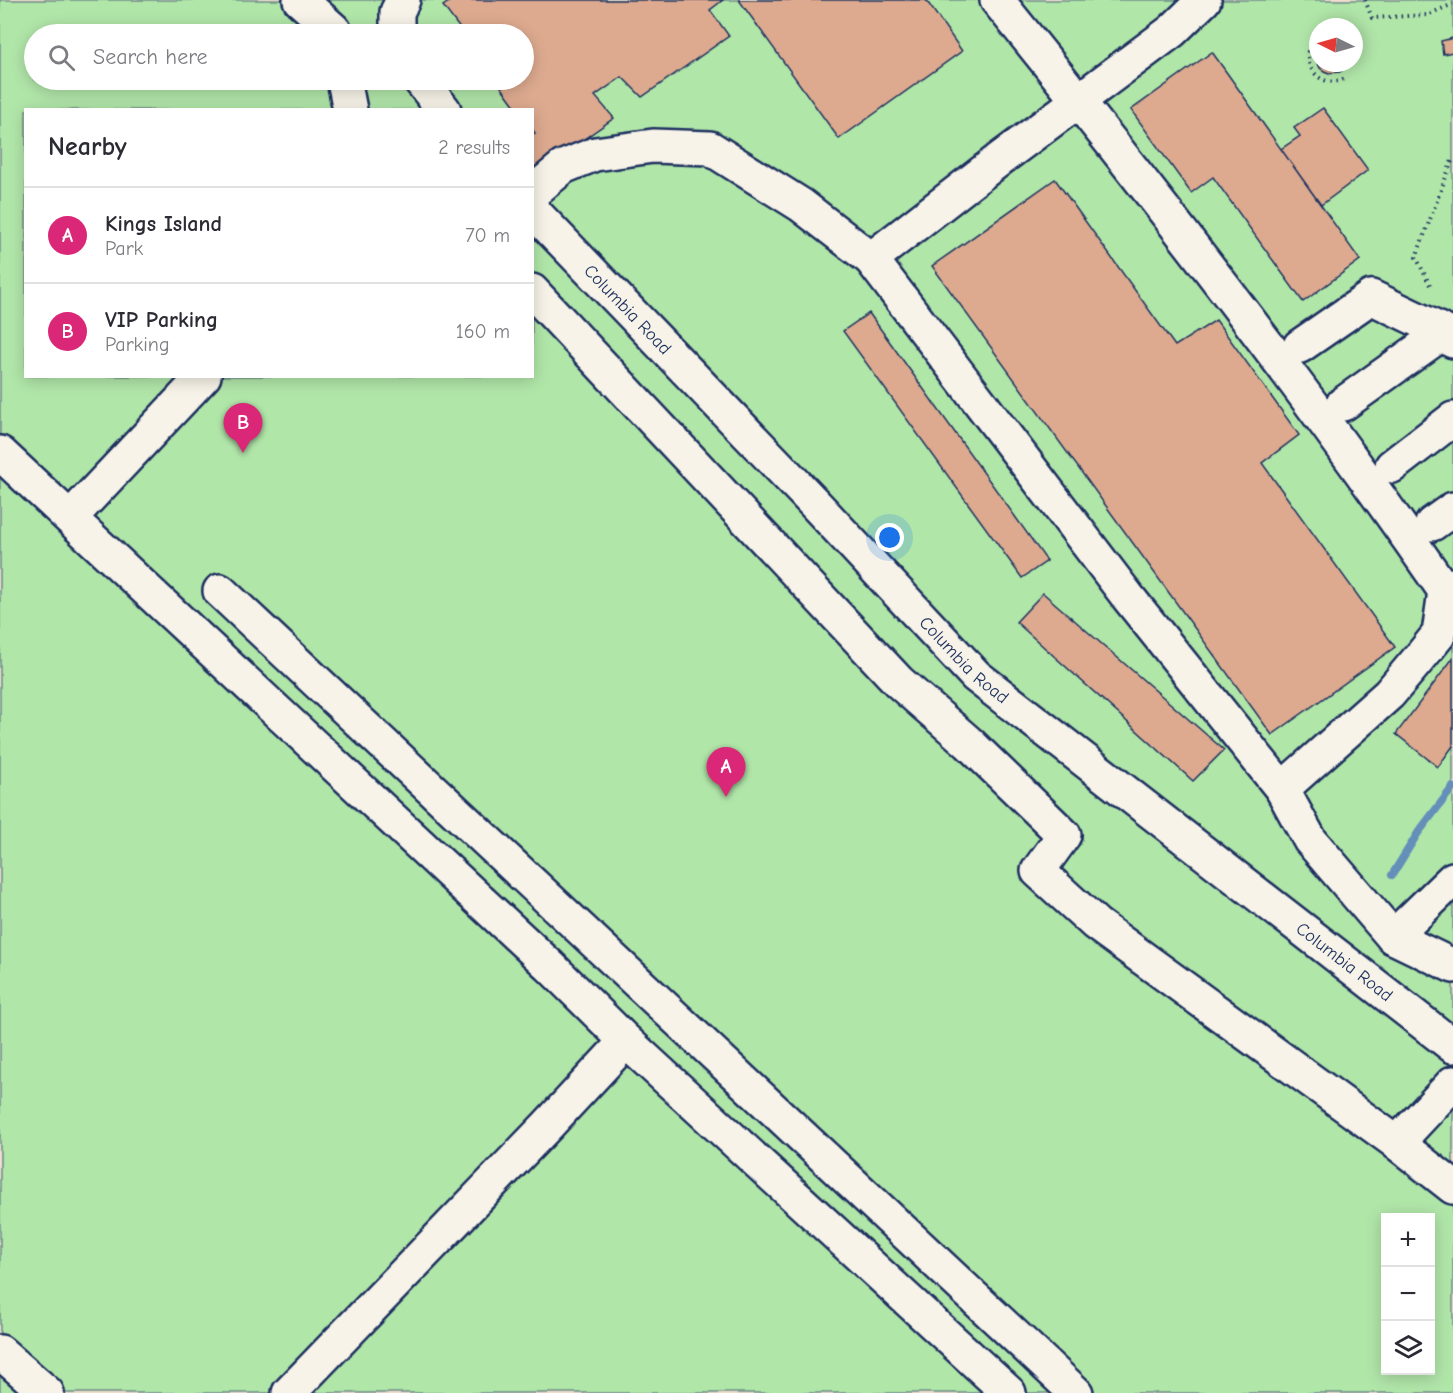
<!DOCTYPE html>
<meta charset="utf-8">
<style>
:root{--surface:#fff;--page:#f7f7f7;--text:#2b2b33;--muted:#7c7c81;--line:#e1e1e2;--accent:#db2777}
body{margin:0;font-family:"Comic Neue",sans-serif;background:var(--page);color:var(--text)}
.controls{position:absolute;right:18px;bottom:18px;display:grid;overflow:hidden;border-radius:0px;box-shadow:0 3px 15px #0003}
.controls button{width:54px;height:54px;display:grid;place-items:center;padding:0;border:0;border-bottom:2px solid var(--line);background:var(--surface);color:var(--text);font:30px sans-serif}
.compass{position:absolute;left:1309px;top:18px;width:54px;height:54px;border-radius:50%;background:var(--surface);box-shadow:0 3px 15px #0003;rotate:275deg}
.you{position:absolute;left:890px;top:538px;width:21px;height:21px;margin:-15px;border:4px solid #fff;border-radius:50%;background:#1a73e8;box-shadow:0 0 0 9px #1a73e833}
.badge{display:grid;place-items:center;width:39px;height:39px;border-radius:50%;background:var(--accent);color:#fff;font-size:20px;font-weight:700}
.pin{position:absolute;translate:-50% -50px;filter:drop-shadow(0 2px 3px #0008)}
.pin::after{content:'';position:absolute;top:32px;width:21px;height:18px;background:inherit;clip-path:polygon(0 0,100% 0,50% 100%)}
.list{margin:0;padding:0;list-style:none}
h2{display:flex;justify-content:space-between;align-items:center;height:78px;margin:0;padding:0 24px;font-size:26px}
h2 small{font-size:20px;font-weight:400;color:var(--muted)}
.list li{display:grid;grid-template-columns:39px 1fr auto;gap:18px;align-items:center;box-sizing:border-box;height:96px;padding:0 24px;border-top:2px solid var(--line)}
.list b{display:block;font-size:22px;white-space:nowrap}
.list p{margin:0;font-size:20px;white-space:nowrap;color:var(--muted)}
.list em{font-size:20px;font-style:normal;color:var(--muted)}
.icon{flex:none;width:33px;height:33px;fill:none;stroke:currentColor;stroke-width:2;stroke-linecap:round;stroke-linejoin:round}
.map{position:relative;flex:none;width:1453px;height:1393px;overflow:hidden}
.search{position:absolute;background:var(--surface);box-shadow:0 3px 15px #0003;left:24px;top:24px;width:510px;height:66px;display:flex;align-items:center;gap:15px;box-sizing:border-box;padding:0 21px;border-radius:33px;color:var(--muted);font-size:22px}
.panel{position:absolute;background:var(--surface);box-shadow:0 3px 15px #0003;left:24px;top:108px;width:510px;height:270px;border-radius:0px}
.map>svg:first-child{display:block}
.green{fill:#b1e6a9;stroke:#668a84;stroke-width:1.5;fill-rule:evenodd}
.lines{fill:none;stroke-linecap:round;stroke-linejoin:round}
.stream{stroke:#648fb8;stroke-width:8}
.building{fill:#ddaa8f;stroke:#1b2f5e;stroke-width:1.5}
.minor-casing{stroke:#1b2f5e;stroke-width:38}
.path{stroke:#1b2f5e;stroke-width:4;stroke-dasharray:1.5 4.5;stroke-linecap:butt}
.minor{stroke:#f7f3e8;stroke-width:33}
.labels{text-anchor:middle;stroke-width:5;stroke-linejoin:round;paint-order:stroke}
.street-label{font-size:18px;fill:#1b2f5e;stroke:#f7f3e8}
</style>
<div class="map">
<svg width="1453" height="1393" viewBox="0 0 1453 1393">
<rect width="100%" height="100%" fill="#efddcd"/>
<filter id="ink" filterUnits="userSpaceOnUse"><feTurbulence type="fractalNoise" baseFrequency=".0167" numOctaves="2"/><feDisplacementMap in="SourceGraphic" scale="12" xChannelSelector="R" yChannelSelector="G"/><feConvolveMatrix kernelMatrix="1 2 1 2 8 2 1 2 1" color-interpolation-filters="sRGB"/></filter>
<g filter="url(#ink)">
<path class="green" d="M0,0H1453V1393H0ZM1318,27H1354V63H1318ZM34,34H524V80H34ZM26,110H532V376H26ZM1386,1218H1430V1370H1386Z"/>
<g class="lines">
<path class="stream" d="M1392,875L1418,833L1453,787"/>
</g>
<path class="building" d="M452,0H723L710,10L729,36L642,97L622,77L595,96L614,118L534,174L532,172V135L535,133L532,129V110H518L496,80H524V34H464L443,6Z
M739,0H926L962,51L839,139Z
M1453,38V52L1443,54L1441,41Z
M1318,48V63H1348L1347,65L1340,72L1329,73L1324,71L1320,68L1316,58Z
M1212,52L1360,260L1303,302L1213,177L1191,193L1131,110Z
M1323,108L1368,170L1321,205L1281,149L1300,136L1294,128Z
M1055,179L1175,346L1216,320L1299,435L1262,463L1395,647L1272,735L932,266Z
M869,313L1047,561L1022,578L843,331Z
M1043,593L1224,750L1193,781L1016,622Z
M1453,658V746L1438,767L1396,734Z"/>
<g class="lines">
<g class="minor-casing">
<g id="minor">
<path d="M300,0L334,30L335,34"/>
<path d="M997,0C1153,192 1305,388 1445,591"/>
<path d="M1204,0L1172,31L1000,159L871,259L1128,597L1282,789L1310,840L1393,937L1453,966"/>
<path d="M397,34V12L403,0"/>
<path d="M344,80L350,110"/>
<path d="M420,80L444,110"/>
<path d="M532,193L563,167L595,154L653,146L710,148L801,205L871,259"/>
<path id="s1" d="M532,210L817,506L976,676L1453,1046"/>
<path d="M532,291L899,682L969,743L1064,835L1038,871L1096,924L1397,1143L1453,1187"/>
<path d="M1300,346L1371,297L1444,332L1453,341"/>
<path d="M1343,404L1444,332"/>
<path d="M0,453L550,966L626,1041L1009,1393"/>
<path d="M1392,466L1453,419"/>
<path d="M70,518L204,376"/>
<path d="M1432,524L1453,509"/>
<path d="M220,591L1076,1393"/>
<path d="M1282,789L1389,694L1422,655L1439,634L1445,591L1453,585"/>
<path d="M1393,937L1453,879"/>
<path d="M1397,1143L1453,1083"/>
<path d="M0,1352L47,1393"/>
<path d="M289,1393L547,1126L626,1041"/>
</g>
</g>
<path class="path" d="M1365,0L1372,18L1427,15L1453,4
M1318,36L1308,51C1306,72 1324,88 1344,79L1342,76
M1430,285L1416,257L1453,158"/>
<use href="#minor" class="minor"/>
</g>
</g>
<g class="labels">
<g class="street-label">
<text dy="6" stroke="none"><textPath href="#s1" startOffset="138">Columbia Road</textPath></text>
<text dy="6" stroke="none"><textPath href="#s1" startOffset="624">Columbia Road</textPath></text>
<text dy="6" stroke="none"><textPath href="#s1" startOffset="1110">Columbia Road</textPath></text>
</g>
</g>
</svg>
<div class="controls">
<button>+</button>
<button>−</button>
<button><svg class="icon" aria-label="layers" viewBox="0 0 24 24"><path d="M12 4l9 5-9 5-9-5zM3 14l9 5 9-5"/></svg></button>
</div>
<svg class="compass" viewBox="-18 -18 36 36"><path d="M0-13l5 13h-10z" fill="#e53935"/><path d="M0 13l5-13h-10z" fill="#7c7c81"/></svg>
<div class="you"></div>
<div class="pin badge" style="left:726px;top:797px">A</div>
<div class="pin badge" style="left:243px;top:453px">B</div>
<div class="search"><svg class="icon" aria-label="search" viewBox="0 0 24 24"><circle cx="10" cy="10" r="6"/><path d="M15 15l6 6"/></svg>Search here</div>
<section class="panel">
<h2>Nearby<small>2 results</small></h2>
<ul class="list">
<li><span class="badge">A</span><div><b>Kings Island</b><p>Park</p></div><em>70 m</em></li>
<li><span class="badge">B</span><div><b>VIP Parking</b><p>Parking</p></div><em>160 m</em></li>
</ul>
</section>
</div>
